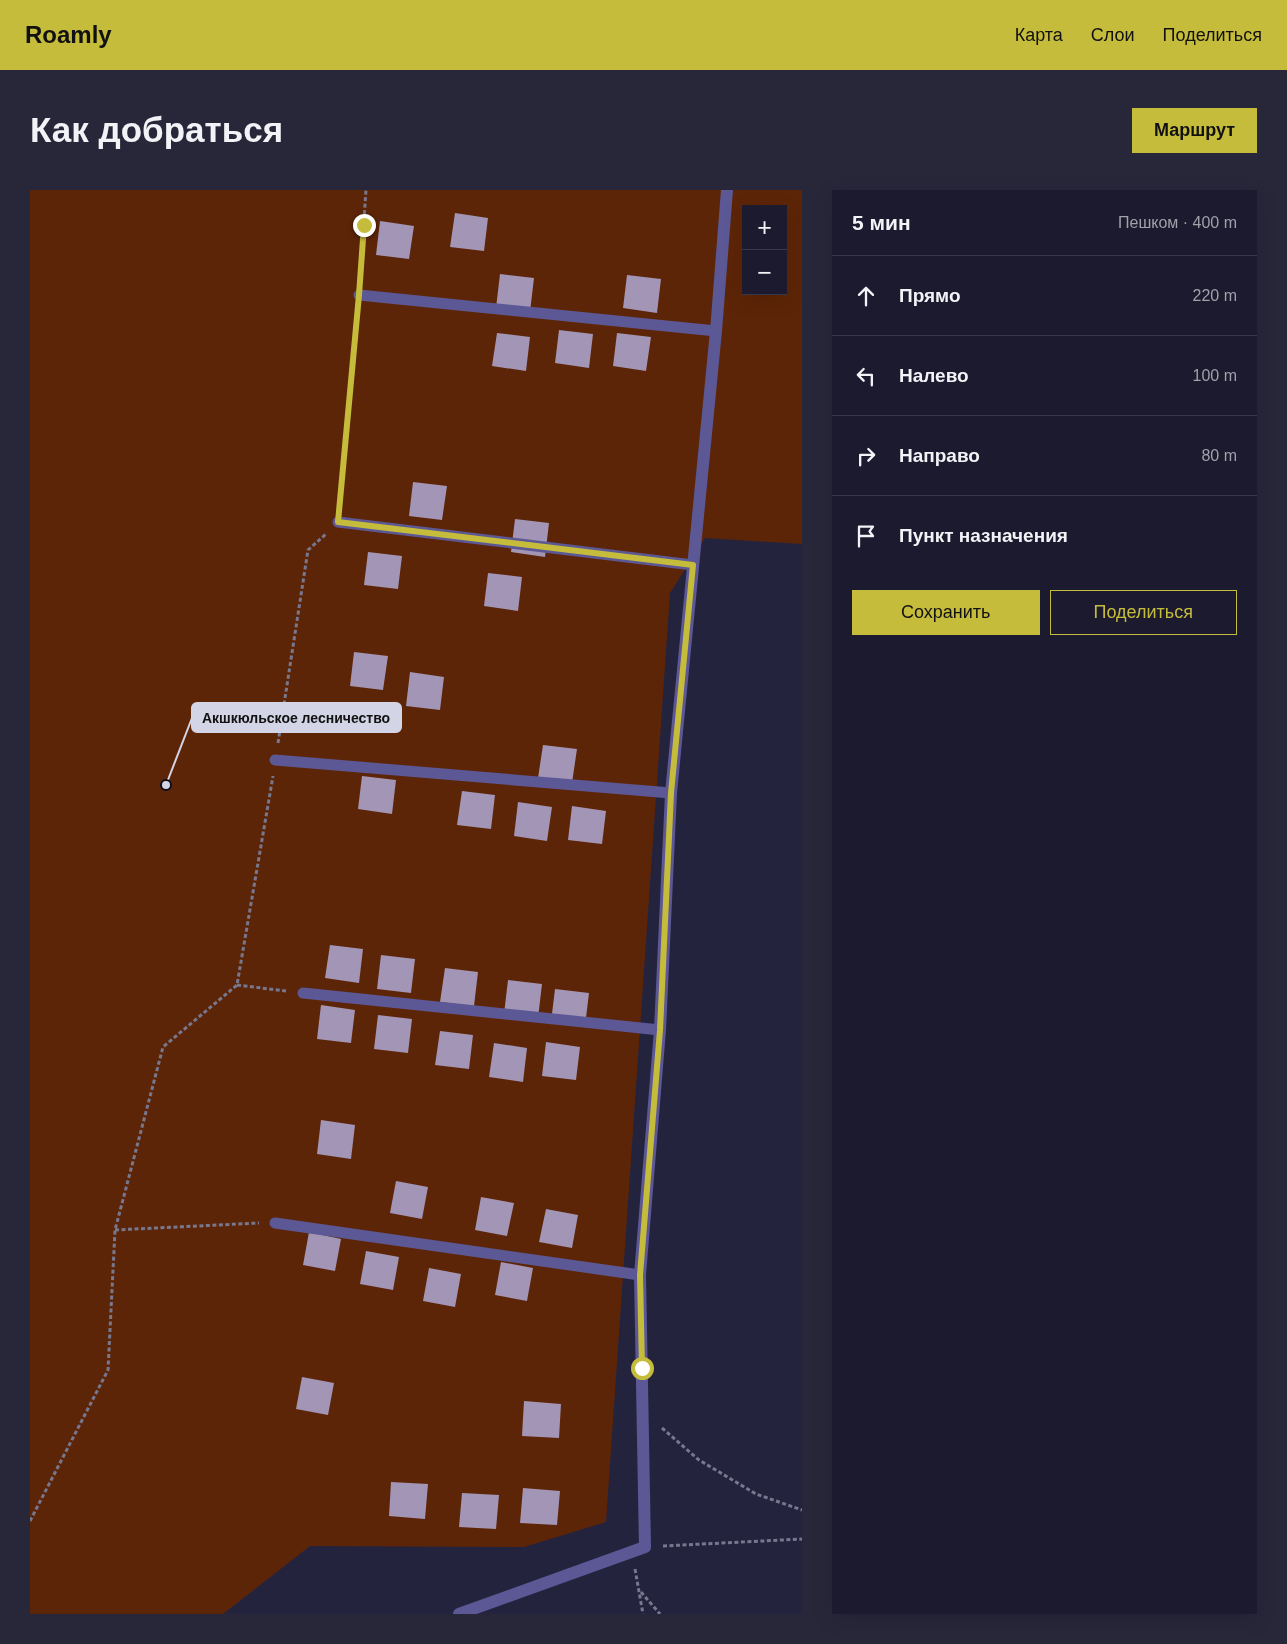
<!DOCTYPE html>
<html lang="ru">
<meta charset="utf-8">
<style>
:root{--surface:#1b1a2e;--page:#28273a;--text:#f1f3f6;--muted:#a0a1aa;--line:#39384a;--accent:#c6bc3c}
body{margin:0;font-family:Arial,sans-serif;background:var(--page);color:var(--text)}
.controls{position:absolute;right:15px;top:15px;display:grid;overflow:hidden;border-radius:0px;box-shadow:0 5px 20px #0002}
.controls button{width:45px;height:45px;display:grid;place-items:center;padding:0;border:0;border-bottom:1px solid var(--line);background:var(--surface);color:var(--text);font:25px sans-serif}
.stop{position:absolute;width:15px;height:15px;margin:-11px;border:4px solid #c6bc3c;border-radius:50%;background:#fff}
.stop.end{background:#c6bc3c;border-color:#fff;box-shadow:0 1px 5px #0008}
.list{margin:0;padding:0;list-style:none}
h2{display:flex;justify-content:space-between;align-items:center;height:65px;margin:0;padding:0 20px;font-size:21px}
h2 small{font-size:16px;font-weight:400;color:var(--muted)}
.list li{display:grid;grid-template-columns:32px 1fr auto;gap:15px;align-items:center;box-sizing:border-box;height:80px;padding:0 20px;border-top:1px solid var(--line)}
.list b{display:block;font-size:19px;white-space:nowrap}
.list em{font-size:16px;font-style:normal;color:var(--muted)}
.actions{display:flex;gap:10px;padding:15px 20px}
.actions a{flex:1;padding:11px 0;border:1px solid var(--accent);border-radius:0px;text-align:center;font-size:18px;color:var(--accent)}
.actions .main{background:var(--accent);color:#111}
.icon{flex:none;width:28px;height:28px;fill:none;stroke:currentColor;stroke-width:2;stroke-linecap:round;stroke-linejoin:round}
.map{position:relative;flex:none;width:772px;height:1424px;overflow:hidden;border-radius:0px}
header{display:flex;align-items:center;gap:30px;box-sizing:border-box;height:70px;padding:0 25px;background:var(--accent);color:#111}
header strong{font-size:24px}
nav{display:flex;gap:28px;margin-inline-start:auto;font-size:18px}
.intro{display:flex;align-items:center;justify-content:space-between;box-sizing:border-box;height:120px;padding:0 30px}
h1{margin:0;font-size:35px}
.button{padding:12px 22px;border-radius:0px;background:var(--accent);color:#111;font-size:18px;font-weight:700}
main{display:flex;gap:30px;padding:0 30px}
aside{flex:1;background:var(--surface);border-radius:0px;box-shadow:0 5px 20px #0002}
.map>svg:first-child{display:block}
.green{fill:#5d2507;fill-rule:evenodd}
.building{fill:#a395b6}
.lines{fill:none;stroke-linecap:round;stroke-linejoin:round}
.path{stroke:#77778e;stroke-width:3;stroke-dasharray:4 2.5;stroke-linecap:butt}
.service{stroke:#5b5895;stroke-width:11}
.minor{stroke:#5b5895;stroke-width:12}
.route{stroke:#c6bc3c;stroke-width:6}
.leader{fill:none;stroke:#d4d4e7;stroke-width:2}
.callout-dot{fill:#d4d4e7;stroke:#0e0e1a;stroke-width:2}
.callout{fill:#d4d4e7;stroke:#d4d4e7;stroke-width:2}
.callout-label{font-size:14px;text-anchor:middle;font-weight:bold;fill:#111}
</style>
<header>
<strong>Roamly</strong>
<nav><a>Карта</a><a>Слои</a><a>Поделиться</a></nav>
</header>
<div class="intro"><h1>Как добраться</h1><a class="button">Маршрут</a></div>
<main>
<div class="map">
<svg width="772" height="1424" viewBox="0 0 772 1424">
<rect width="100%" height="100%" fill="#24233e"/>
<path class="green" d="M0,0H772V354L675,348L640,403L576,1332L494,1357L280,1356L193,1424H0ZM716,19H753V101H716Z"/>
<path class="building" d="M425,23L458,28L454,61L420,57Z
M350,31L384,36L379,69L346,65Z
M470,84L504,88L500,122L466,118Z
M597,85L631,89L627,123L593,118Z
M529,140L563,144L559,178L525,173Z
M467,143L500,147L496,181L462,176Z
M587,143L621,147L616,181L583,176Z
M383,292L417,296L412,330L379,326Z
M485,329L519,333L515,367L481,362Z
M338,362L372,366L368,399L334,395Z
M458,383L492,387L488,421L454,416Z
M324,462L358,466L353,500L320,496Z
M380,482L414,487L410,520L376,516Z
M513,555L547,559L542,593L508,588Z
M332,586L366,590L362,624L328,619Z
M432,601L465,605L461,639L427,635Z
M488,612L522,617L517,651L484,646Z
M542,616L576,621L572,654L538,650Z
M300,755L333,759L329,793L295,788Z
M351,765L385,769L381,803L347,799Z
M415,778L448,782L444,816L410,812Z
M478,790L512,794L508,828L474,824Z
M525,799L559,803L555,836L521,832Z
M291,815L325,820L321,853L287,849Z
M348,825L382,829L378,863L344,859Z
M410,841L443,845L439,879L405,875Z
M516,852L550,857L546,890L512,886Z
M464,853L497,858L493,892L459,887Z
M291,930L325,935L321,969L287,964Z
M366,991L398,997L392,1029L360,1023Z
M451,1007L484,1013L477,1046L445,1040Z
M516,1019L548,1025L542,1058L509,1052Z
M279,1042L311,1049L305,1081L273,1075Z
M336,1061L369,1067L363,1100L330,1094Z
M471,1072L503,1078L497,1111L465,1105Z
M399,1078L431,1084L425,1117L393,1111Z
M272,1187L304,1193L298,1225L266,1219Z
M494,1211L531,1214L529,1248L492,1246Z
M361,1292L398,1294L395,1329L359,1326Z
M493,1298L530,1301L527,1335L490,1333Z
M432,1303L469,1305L466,1339L429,1337Z"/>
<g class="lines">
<path class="path" d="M330,89L336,0
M310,316L327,123
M248,553L278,360L296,344
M207,795L256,801
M85,1040L229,1033
M632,1238L669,1270L726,1304L772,1320
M0,1331L78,1180L85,1040L133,857L207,795L243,586
M633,1356L772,1349
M605,1379L613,1424
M611,1402L630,1424"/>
<path class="service" d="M329,105L686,141
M308,332L663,375
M245,570L641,603
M273,803L630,840
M245,1033L610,1085"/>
<path class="minor" d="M429,1424L615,1357L610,1085L630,840L641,603L686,141L697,0"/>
</g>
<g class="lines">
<path class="route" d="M334,35L329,105L308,332L663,375L641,603L630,840L610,1085L612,1178"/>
</g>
<path class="leader" d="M136 595L162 528"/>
<circle class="callout-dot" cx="136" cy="595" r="5"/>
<rect class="callout" x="162" y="513" width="209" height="29" rx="5"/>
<g class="callout-label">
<text x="266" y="533">Акшкюльское лесничество</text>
</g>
</svg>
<div class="controls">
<button>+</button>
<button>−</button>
</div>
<div class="stop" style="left:612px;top:1178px"></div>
<div class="stop end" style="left:334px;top:35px"></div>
</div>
<aside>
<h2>5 мин<small>Пешком · 400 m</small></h2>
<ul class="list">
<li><svg class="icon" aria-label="ahead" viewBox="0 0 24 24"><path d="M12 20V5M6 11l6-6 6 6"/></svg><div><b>Прямо</b></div><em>220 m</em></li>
<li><svg class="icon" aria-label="left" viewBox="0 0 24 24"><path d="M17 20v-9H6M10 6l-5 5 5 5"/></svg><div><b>Налево</b></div><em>100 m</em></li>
<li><svg class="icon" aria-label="right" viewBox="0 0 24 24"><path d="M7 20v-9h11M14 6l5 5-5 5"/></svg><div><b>Направо</b></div><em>80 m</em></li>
<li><svg class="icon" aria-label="arrive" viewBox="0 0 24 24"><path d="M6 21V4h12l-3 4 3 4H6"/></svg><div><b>Пункт назначения</b></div></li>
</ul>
<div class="actions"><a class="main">Сохранить</a><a>Поделиться</a></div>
</aside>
</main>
